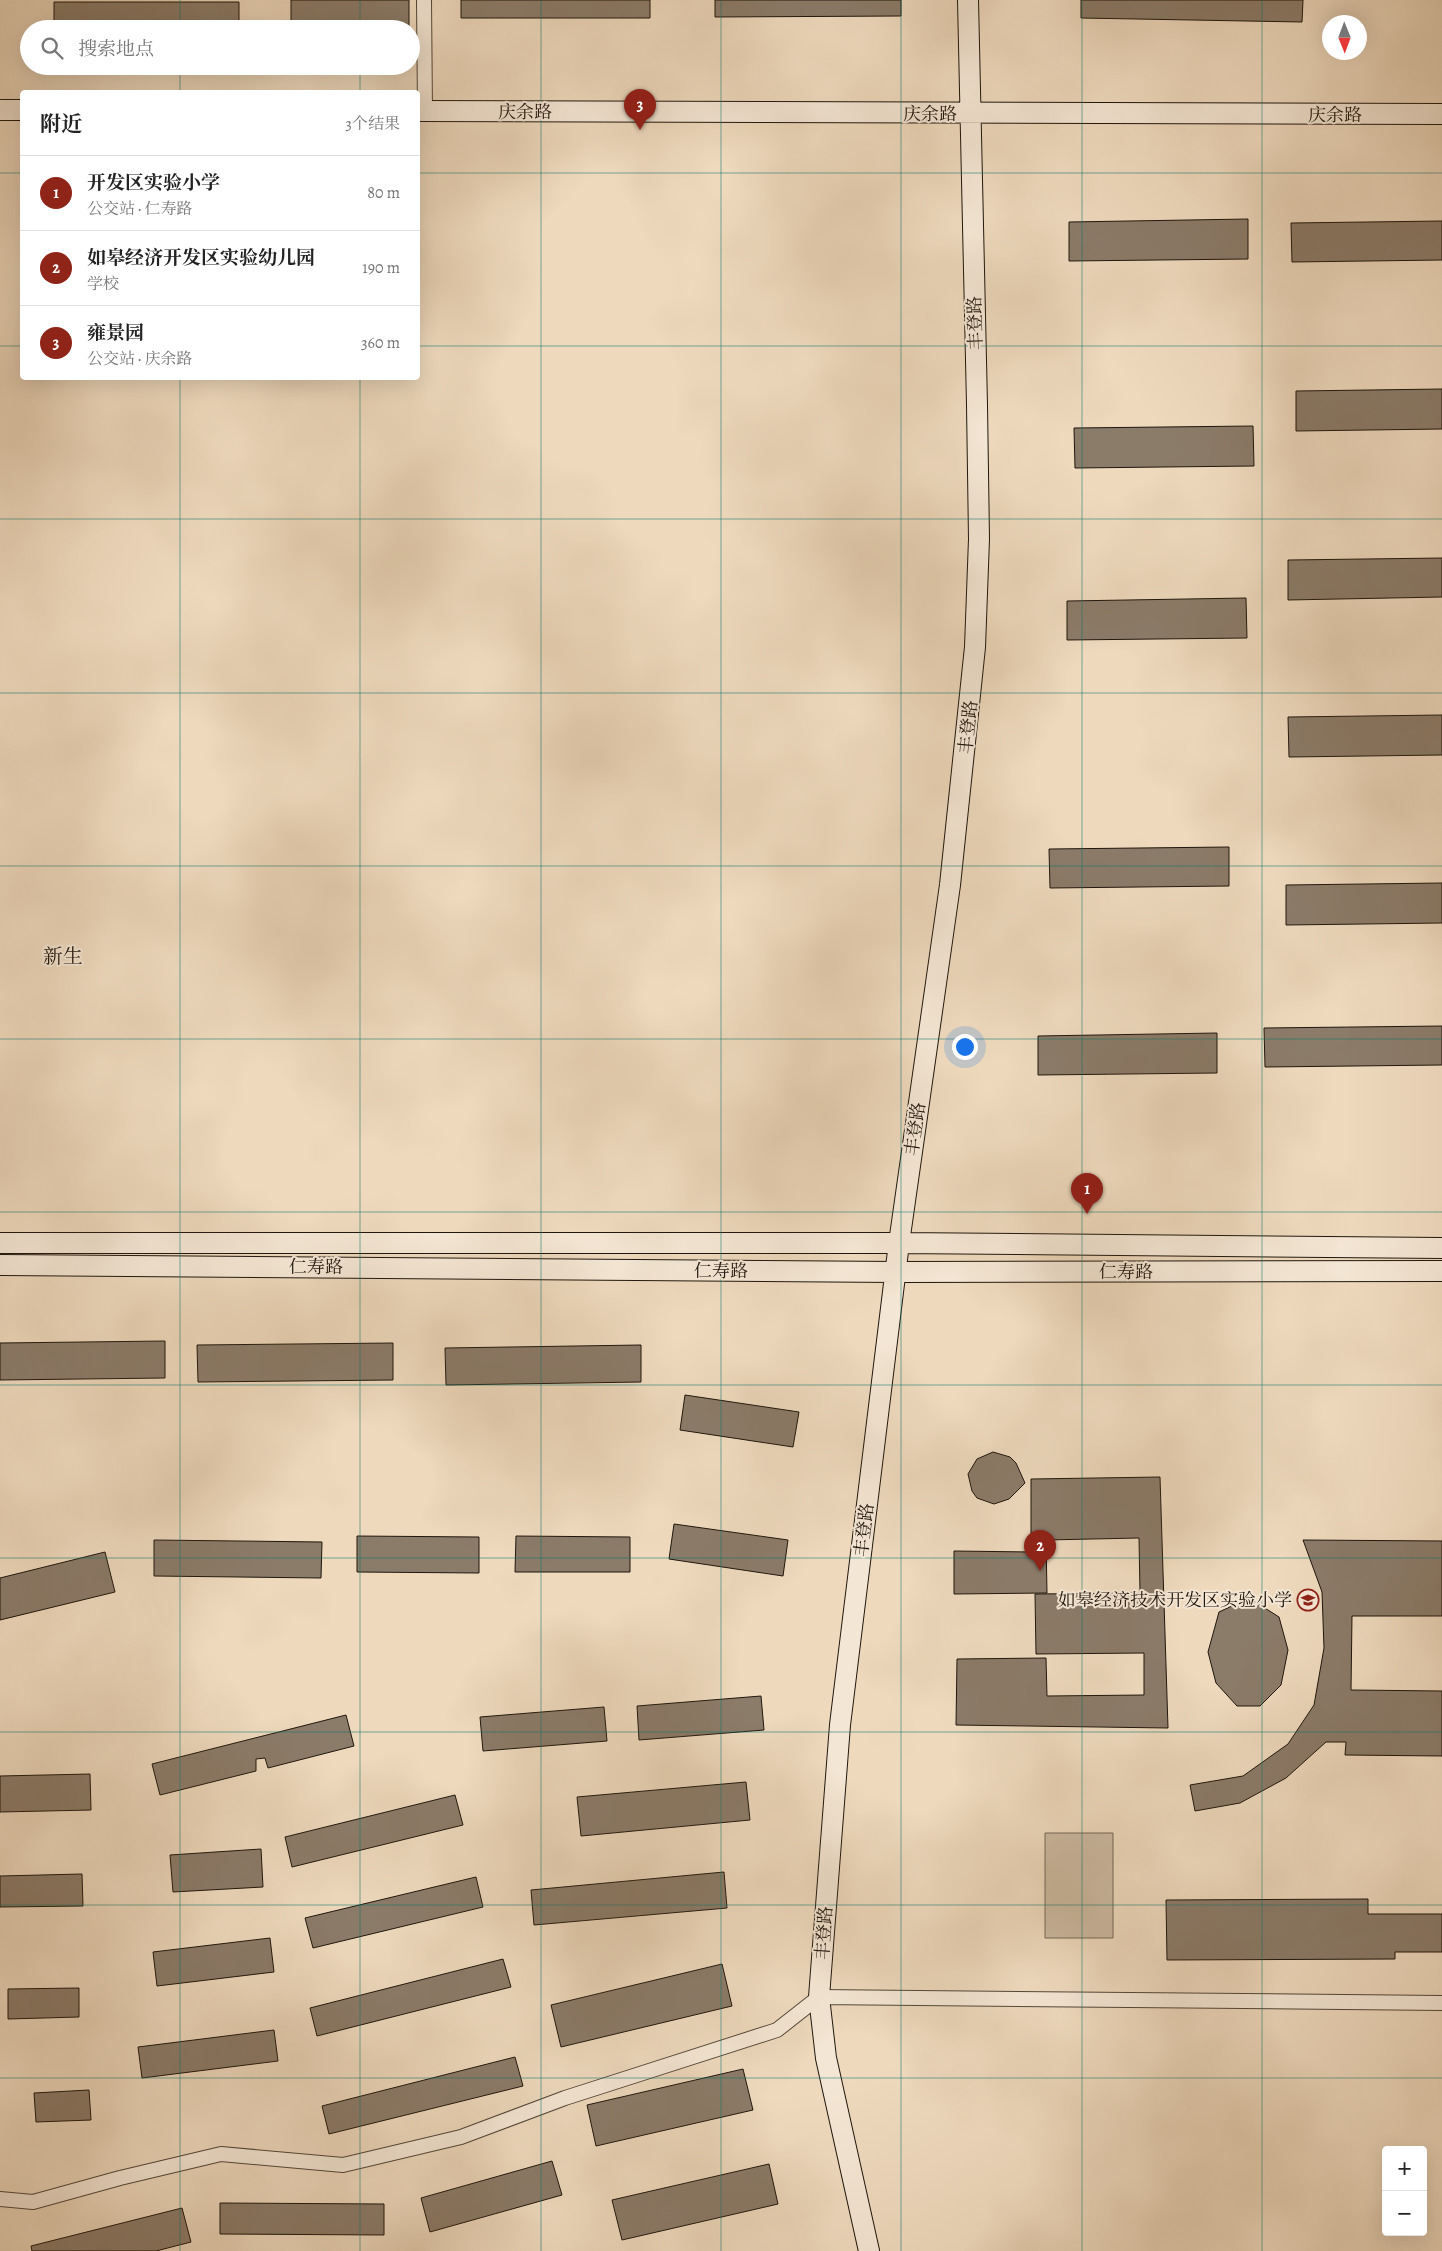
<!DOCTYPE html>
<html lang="zh">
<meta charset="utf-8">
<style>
:root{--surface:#fff;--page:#f6f6f6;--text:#222;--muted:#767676;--line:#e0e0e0;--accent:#8f2418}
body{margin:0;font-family:Alegreya,"Noto Serif SC",serif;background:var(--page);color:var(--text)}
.controls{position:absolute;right:15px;bottom:15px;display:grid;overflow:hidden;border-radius:5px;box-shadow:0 5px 20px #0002}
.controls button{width:45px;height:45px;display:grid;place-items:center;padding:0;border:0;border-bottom:1px solid var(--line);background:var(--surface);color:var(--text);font:25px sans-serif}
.compass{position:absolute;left:1322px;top:15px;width:45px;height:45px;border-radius:50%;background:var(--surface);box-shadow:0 5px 20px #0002;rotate:179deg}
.you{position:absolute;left:964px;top:1046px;width:18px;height:18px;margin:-12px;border:4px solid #fff;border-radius:50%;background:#1a73e8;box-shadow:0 0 0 8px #1a73e833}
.badge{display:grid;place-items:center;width:32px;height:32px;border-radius:50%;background:var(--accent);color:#fff;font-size:16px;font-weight:700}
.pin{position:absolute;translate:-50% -41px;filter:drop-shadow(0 1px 2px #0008)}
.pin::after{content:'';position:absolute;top:26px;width:18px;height:15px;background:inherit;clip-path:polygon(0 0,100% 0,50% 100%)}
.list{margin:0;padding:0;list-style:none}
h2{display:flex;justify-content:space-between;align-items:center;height:65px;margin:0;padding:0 20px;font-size:21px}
h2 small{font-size:16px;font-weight:400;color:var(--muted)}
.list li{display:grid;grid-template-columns:32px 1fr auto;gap:15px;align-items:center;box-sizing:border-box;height:75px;padding:0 20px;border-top:1px solid var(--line)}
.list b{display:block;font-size:19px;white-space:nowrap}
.list p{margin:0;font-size:16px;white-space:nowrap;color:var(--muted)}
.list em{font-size:16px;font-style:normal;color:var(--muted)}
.icon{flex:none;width:28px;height:28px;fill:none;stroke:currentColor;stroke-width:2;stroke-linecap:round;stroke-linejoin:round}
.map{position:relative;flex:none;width:1442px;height:2251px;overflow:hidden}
.search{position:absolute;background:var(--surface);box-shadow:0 5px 20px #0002;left:20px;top:20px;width:400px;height:55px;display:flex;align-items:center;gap:12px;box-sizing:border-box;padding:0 18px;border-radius:28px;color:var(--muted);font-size:19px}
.panel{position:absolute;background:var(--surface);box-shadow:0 5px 20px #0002;left:20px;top:90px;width:400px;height:290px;border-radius:5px}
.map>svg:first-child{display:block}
.green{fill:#cbb89f;stroke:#756756}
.building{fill:#8b7b69;stroke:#1f160d}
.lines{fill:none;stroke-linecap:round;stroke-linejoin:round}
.street-casing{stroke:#534739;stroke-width:16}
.secondary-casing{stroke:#1f160d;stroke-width:22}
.street{stroke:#f4e6d4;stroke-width:14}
.secondary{stroke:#f4e6d4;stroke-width:20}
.grid{fill:none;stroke:#0f766e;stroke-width:1;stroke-opacity:0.55}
.labels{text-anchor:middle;stroke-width:4;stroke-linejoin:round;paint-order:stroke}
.street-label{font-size:18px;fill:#1f160d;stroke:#f4e6d4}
.poi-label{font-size:18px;fill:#1f160d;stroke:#f4e6d4;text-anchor:end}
.quarter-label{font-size:20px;fill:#1f160d;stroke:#f4e6d4}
</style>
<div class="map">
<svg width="1442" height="2251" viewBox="0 0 1442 2251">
<rect width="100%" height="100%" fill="#eed9bd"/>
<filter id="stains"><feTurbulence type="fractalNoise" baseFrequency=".004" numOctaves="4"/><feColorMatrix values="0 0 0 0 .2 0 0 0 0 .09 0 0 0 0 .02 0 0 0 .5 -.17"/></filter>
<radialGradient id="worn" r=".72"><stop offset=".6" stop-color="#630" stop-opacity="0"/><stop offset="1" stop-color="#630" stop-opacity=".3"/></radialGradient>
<path class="green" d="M1045,1833H1113V1938H1045Z"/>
<path class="building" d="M291,0H409V29H291Z
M461,0H650V18H461Z
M715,0H901V16L715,17Z
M1081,0H1303L1302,22L1081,18Z
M54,2H239V29H54Z
M1248,219V259L1069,261V222Z
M1442,221V260L1292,262L1291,223Z
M1442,389V429L1296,431V391Z
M1253,426L1254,466L1075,468L1074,428Z
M1442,558V597L1288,600V560Z
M1246,598L1247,638L1067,640V601Z
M1442,715V755L1289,757L1288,717Z
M1229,847V886L1050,888L1049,849Z
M1442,883V923L1286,925V885Z
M1442,1026V1065L1265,1067L1264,1028Z
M1217,1033V1073L1038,1075V1036Z
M165,1341V1378L0,1380V1343Z
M393,1343V1380L198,1382L197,1345Z
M641,1345V1382L446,1385L445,1348Z
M685,1395L799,1412L793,1447L680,1430Z
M993,1452L1010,1457L1016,1463L1025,1483L1009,1499L994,1504L977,1498L972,1491L968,1474L977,1459Z
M1160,1477L1168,1728L956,1725L957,1659L1046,1658L1047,1696L1144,1695V1653L1036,1654L1035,1594L1140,1593L1139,1538L1046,1540L1047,1593L954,1594V1551L1031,1552V1479Z
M674,1524L788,1540L783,1576L669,1559Z
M357,1536L479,1537V1573L357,1572Z
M516,1536L630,1537V1572H515Z
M154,1540L322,1542L321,1578L154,1576Z
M1303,1540L1442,1541V1616H1352L1351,1690L1442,1691V1756L1345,1755L1346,1742H1326L1286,1778L1240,1803L1195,1811L1190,1785L1243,1776L1288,1744L1314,1705L1324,1648L1322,1592Z
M105,1552L115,1592L0,1620V1578Z
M1249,1598L1279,1617L1288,1650L1281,1685L1260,1706H1237L1216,1683L1208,1652L1219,1612Z
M761,1696L764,1730L639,1740L637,1706Z
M604,1707L607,1741L483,1751L480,1717Z
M346,1715L354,1746L268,1768L265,1758L256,1759V1771L160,1795L152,1764Z
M90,1774L91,1810L0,1812V1776Z
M746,1782L750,1820L581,1836L577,1797Z
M455,1795L463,1825L292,1867L285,1837Z
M261,1849L263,1887L173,1892L170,1855Z
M724,1872L727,1908L534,1925L531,1890Z
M82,1874L83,1906L0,1907V1876Z
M476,1877L483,1907L313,1948L305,1918Z
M1368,1899V1914H1442V1952H1395V1959L1167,1960L1166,1900Z
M270,1938L274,1972L157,1986L153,1952Z
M503,1959L511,1987L317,2036L310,2008Z
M722,1964L732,2006L561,2047L551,2005Z
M79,1988V2017L8,2019V1989Z
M274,2030L278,2061L142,2078L138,2047Z
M515,2057L523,2086L329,2134L322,2106Z
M743,2069L753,2110L596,2146L587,2105Z
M89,2090L91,2120L36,2122L34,2093Z
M552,2161L562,2195L430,2232L421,2198Z
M769,2164L778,2204L622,2240L612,2200Z
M220,2203L384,2204V2235L220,2234Z
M182,2208L191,2242L156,2251H32L31,2246Z"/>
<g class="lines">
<g class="street-casing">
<path id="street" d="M424,0L425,111
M0,2199L33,2202L120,2178L221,2154L343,2165L461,2137L565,2098L777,2030L819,1997L1442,2003"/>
</g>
<g class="secondary-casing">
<path id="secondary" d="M0,110H22
M418,111L1442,114
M0,1243H899L1442,1248
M0,1265L896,1272L1442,1271
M869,2251L826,2058L819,1997L840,1725L899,1243L950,885L975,647L979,539L977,405L968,0"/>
</g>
<use href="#street" class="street"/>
<use href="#secondary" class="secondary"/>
</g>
<path class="grid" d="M180,0V29M360,0V29M541,0V2251M721,0V2251M901,0V2251M1082,0V2251M1262,0V2251M180,66V92M360,66V92M0,173H22M418,173H1442M0,346H22M418,346H1442M180,378V2251M360,378V2251M0,519H1442M0,693H1442M0,866H1442M0,1039H1442M0,1212H1442M0,1385H1442M0,1558H1442M0,1732H1442M0,1905H1442M0,2078H1442"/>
<defs>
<g id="school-ring" transform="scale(1.125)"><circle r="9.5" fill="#f4e6d4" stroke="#8f2418" stroke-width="1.5"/><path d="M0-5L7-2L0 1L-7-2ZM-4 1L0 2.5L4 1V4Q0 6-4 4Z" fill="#8f2418"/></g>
</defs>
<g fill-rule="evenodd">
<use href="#school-ring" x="1308" y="1600"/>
</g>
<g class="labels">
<g class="street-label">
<text x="525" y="118">庆余路</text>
<text x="930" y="120">庆余路</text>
<text x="1335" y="121">庆余路</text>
<text transform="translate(975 323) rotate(-92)" y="6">丰登路</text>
<text transform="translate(968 727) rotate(-84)" y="6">丰登路</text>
<text transform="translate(915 1129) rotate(-82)" y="6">丰登路</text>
<text x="316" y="1273">仁寿路</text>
<text x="721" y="1277">仁寿路</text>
<text x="1126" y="1278">仁寿路</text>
<text transform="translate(864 1530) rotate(-83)" y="6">丰登路</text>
<text transform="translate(824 1933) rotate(-86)" y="6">丰登路</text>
</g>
<g class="poi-label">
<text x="1292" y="1606">如皋经济技术开发区实验小学</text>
</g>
<g class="quarter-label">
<text x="63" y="963">新生</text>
</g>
</g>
<rect width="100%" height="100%" filter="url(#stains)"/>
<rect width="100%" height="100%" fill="url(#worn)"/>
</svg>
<div class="controls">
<button>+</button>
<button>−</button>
</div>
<svg class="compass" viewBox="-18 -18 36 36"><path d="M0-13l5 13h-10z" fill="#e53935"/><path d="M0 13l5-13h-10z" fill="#767676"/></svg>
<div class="you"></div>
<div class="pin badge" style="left:1087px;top:1214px">1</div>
<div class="pin badge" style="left:1040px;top:1571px">2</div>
<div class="pin badge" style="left:640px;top:130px">3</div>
<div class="search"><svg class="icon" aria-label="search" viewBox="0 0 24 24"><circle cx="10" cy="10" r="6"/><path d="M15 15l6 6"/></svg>搜索地点</div>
<section class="panel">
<h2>附近<small>3个结果</small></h2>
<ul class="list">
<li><span class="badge">1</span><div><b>开发区实验小学</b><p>公交站 · 仁寿路</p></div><em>80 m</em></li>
<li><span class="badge">2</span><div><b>如皋经济开发区实验幼儿园</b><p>学校</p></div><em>190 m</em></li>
<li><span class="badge">3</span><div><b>雍景园</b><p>公交站 · 庆余路</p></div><em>360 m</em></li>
</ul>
</section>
</div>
